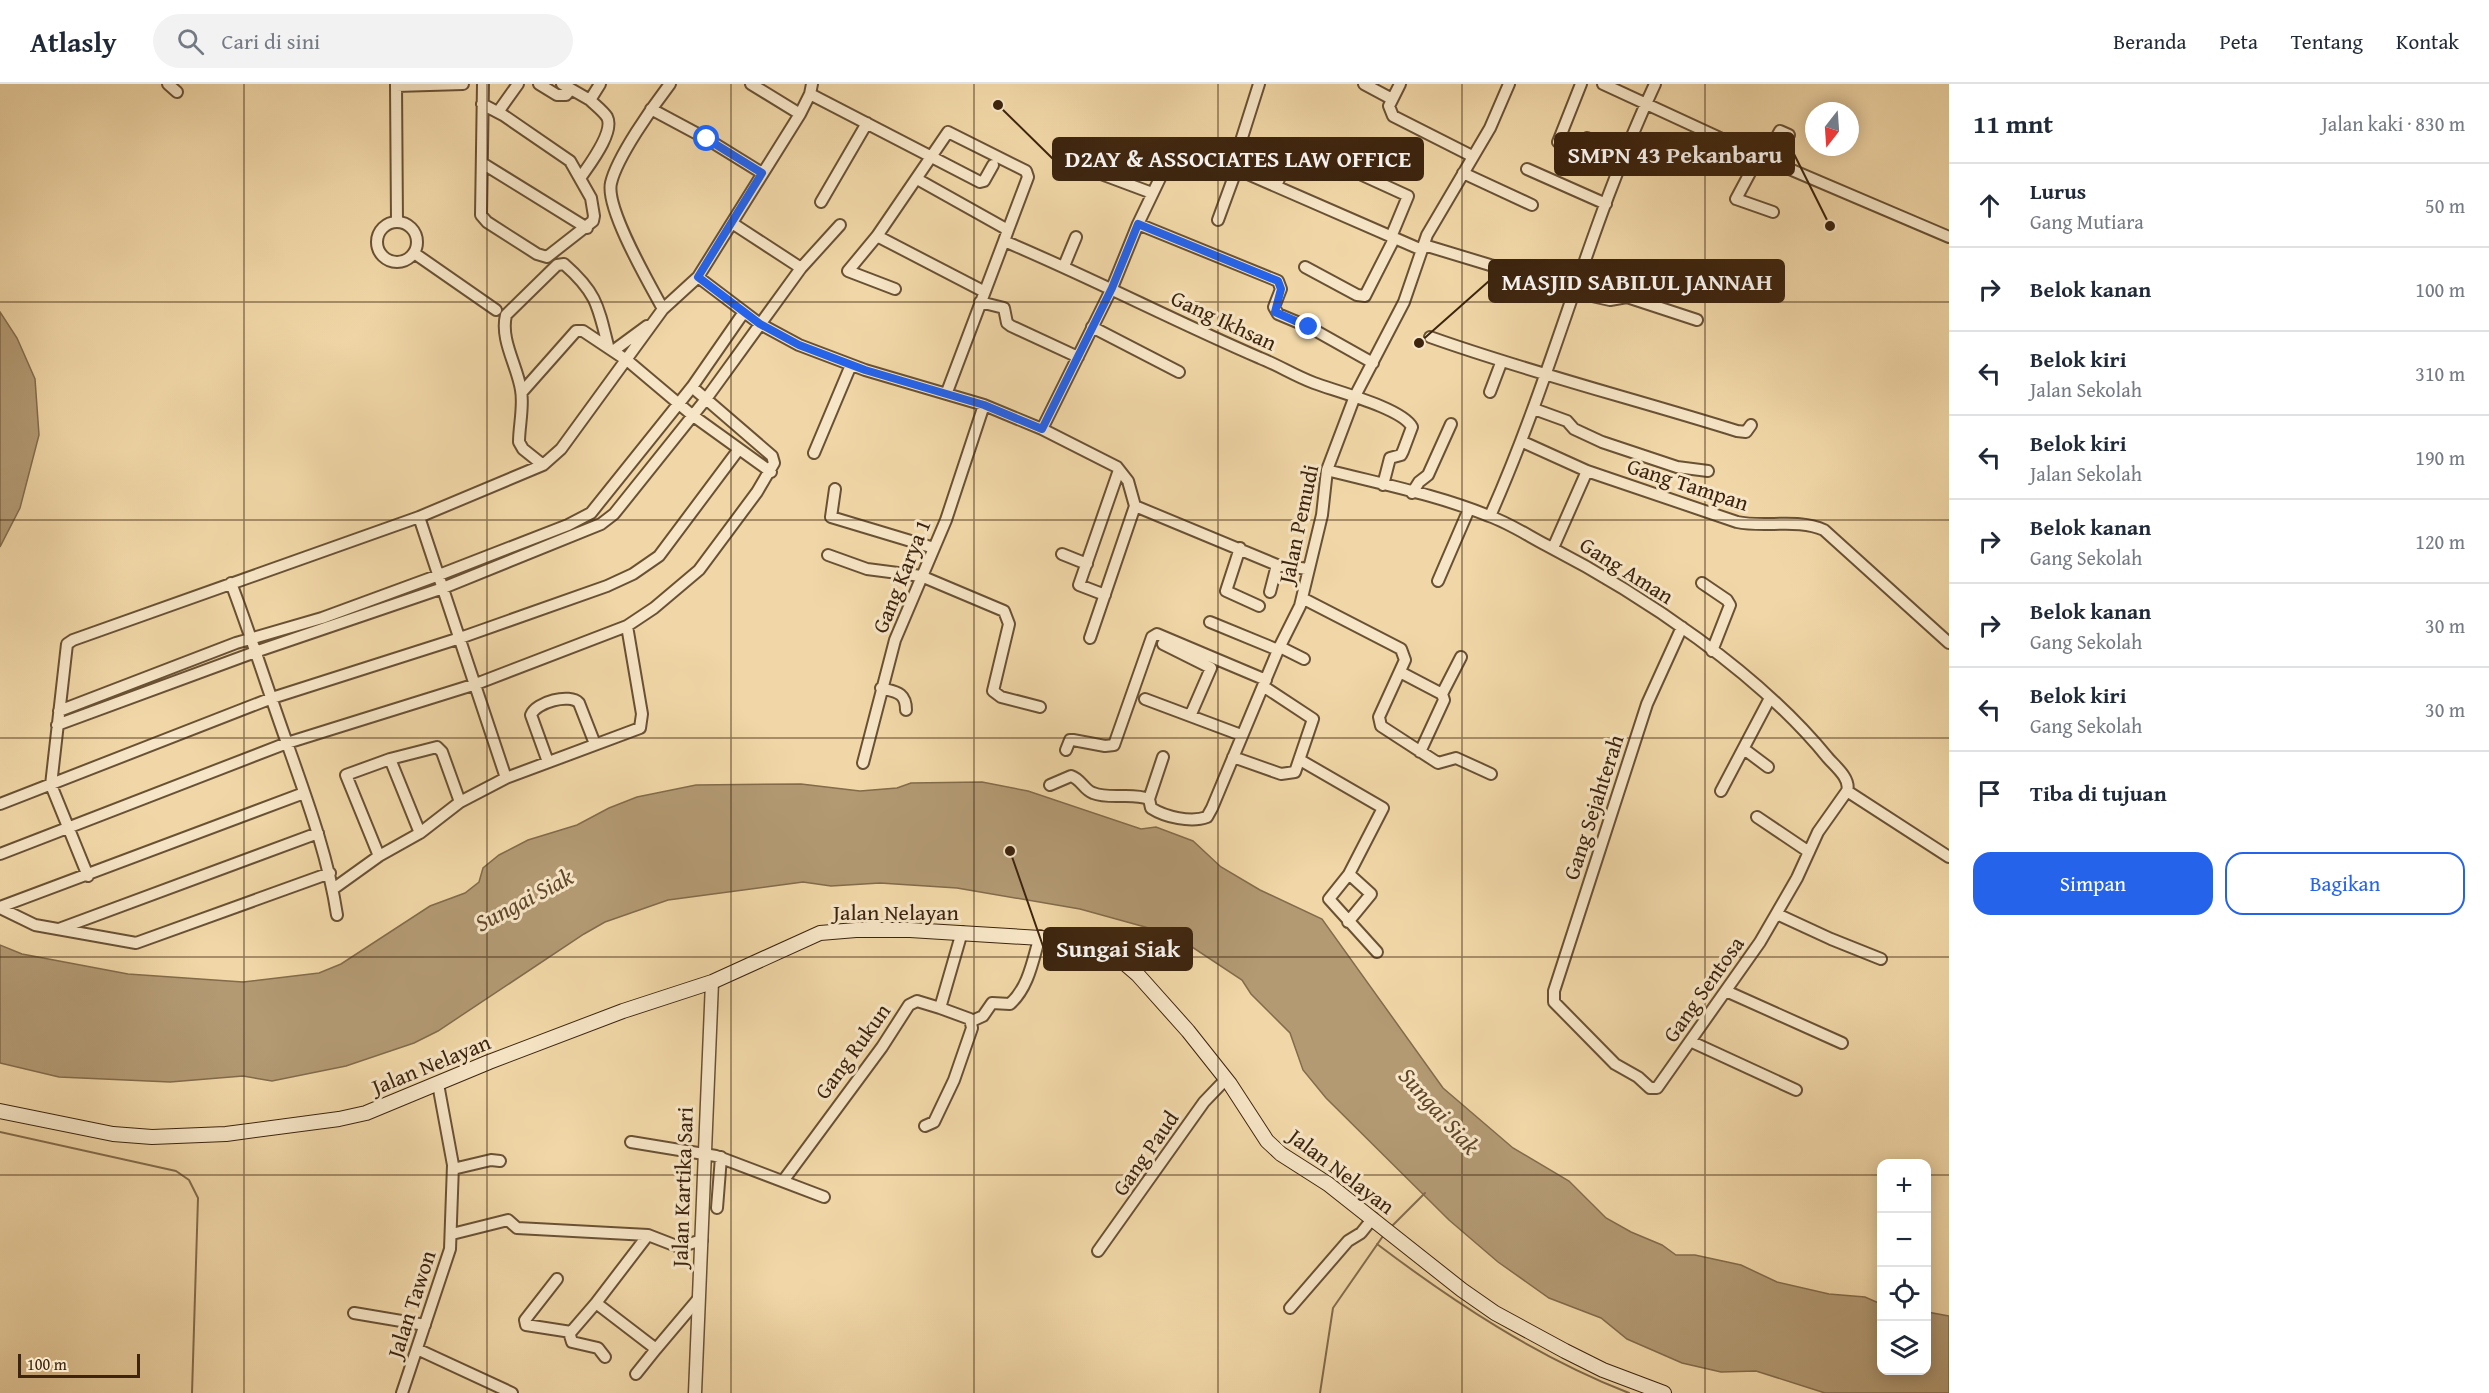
<!DOCTYPE html>
<html lang="id">
<meta charset="utf-8">
<style>
:root{--surface:#fff;--page:#f2f2f3;--text:#1f2937;--muted:#747a83;--line:#e0e1e3;--accent:#2563eb}
body{margin:0;font-family:"Gentium Book Plus",serif;background:var(--page);color:var(--text)}
.controls{position:absolute;right:18px;bottom:18px;display:grid;overflow:hidden;border-radius:12px;box-shadow:0 3px 15px #0003}
.controls button{width:54px;height:54px;display:grid;place-items:center;padding:0;border:0;border-bottom:2px solid var(--line);background:var(--surface);color:var(--text);font:30px sans-serif}
.compass{position:absolute;left:1805px;top:18px;width:54px;height:54px;border-radius:50%;background:var(--surface);box-shadow:0 3px 15px #0003;rotate:197deg}
.scale{position:absolute;left:18px;bottom:15px;width:122px;box-sizing:border-box;padding-left:6px;border:3px solid #3c240e;border-top:0;font-size:16px;line-height:21px;white-space:nowrap;color:#3c240e;-webkit-text-stroke:4px #f6e5c6;paint-order:stroke}
.stop{position:absolute;width:18px;height:18px;margin:-14px;border:4px solid #2563eb;border-radius:50%;background:#fff}
.stop.end{background:#2563eb;border-color:#fff;box-shadow:0 2px 6px #0008}
.list{margin:0;padding:0;list-style:none}
h2{display:flex;justify-content:space-between;align-items:center;height:78px;margin:0;padding:0 24px;font-size:26px}
h2 small{font-size:20px;font-weight:400;color:var(--muted)}
.list li{display:grid;grid-template-columns:39px 1fr auto;gap:18px;align-items:center;box-sizing:border-box;height:84px;padding:0 24px;border-top:2px solid var(--line)}
.list b{display:block;font-size:22px;white-space:nowrap}
.list p{margin:0;font-size:20px;white-space:nowrap;color:var(--muted)}
.list em{font-size:20px;font-style:normal;color:var(--muted)}
.actions{display:flex;gap:12px;padding:18px 24px}
.actions a{flex:1;padding:14px 0;border:2px solid var(--accent);border-radius:18px;text-align:center;font-size:21px;color:var(--accent)}
.actions .main{background:var(--accent);color:#fff}
.icon{flex:none;width:33px;height:33px;fill:none;stroke:currentColor;stroke-width:2;stroke-linecap:round;stroke-linejoin:round}
.map{position:relative;flex:none;width:1949px;height:1309px;overflow:hidden}
header{display:flex;align-items:center;gap:36px;box-sizing:border-box;height:84px;padding:0 30px;background:var(--surface);border-bottom:2px solid var(--line)}
header strong{font-size:28px}
nav{display:flex;gap:33px;margin-inline-start:auto;font-size:21px}
.search{width:420px;height:54px;background:var(--page);display:flex;align-items:center;gap:15px;box-sizing:border-box;padding:0 21px;border-radius:33px;color:var(--muted);font-size:22px}
main{display:flex}
aside{flex:1;background:var(--surface)}
.map>svg:first-child{display:block}
.water{fill:#b39a73;stroke:#836b4b;stroke-width:1.5}
.lines{fill:none;stroke-linecap:round;stroke-linejoin:round}
.stream{stroke:#836b4b;stroke-width:2}
.minor-casing{stroke:#695134;stroke-width:14}
.tertiary-casing{stroke:#695134;stroke-width:15}
.secondary-casing{stroke:#3c240e;stroke-width:16}
.minor{stroke:#f6e5c6;stroke-width:10}
.tertiary{stroke:#f6e5c6;stroke-width:12}
.secondary{stroke:#f6e5c6;stroke-width:14}
.route{stroke:#2563eb;stroke-width:8}
.grid{fill:none;stroke:#3c240e;stroke-width:1.5;stroke-opacity:0.55}
.labels{text-anchor:middle;stroke-width:6;stroke-linejoin:round;paint-order:stroke}
.street-label{font-size:22px;fill:#3c240e;stroke:#f6e5c6}
.water-label{font-size:24px;font-style:italic;fill:#60472c;stroke:#f6e5c6}
.leader{fill:none;stroke:#3c240e;stroke-width:2}
.callout-dot{fill:#3c240e;stroke:#f6e5c6;stroke-width:2}
.callout{fill:#3c240e;stroke:#3c240e;stroke-width:2}
.callout-label{font-size:24px;text-anchor:middle;font-weight:bold;fill:#fff}
</style>
<header>
<strong>Atlasly</strong>
<div class="search"><svg class="icon" aria-label="search" viewBox="0 0 24 24"><circle cx="10" cy="10" r="6"/><path d="M15 15l6 6"/></svg>Cari di sini</div>
<nav><a>Beranda</a><a>Peta</a><a>Tentang</a><a>Kontak</a></nav>
</header>
<main>
<div class="map">
<svg width="1949" height="1309" viewBox="0 0 1949 1309">
<rect width="100%" height="100%" fill="#f1d7a7"/>
<filter id="stains"><feTurbulence type="fractalNoise" baseFrequency=".00333" numOctaves="4"/><feColorMatrix values="0 0 0 0 .2 0 0 0 0 .09 0 0 0 0 .02 0 0 0 .5 -.17"/></filter>
<radialGradient id="worn" r=".72"><stop offset=".6" stop-color="#630" stop-opacity="0"/><stop offset="1" stop-color="#630" stop-opacity=".3"/></radialGradient>
<path class="water" d="M0,228L17,254L35,295L39,351L20,424L0,463Z
M982,698L1028,707L1141,745L1156,743L1193,757L1221,783L1260,806L1322,835L1443,1004L1513,1064L1569,1097L1606,1134L1631,1148L1662,1161L1676,1171H1695L1741,1181L1777,1198L1829,1210L1865,1213L1881,1220L1882,1286H1926L1927,1228L1949,1232V1309H1825L1756,1287L1721,1288L1682,1279L1627,1255L1601,1234L1549,1214L1498,1178L1449,1136L1326,1014L1303,986L1290,949L1251,910L1242,896L1174,851L1080,825L957,804L880,799L831,802L803,798L668,816L605,838L584,850L438,947L414,959L346,982L272,997L243,992L170,998L59,993L0,979V861L22,870L128,890L243,898L319,889L341,880L430,822L465,809L479,798L483,784L499,771L528,756L577,741L609,724L637,713L696,701L801,700L860,707L897,704L911,699Z"/>
<g class="lines">
<path class="stream" d="M0,1048L176,1087L189,1096L198,1114L192,1309
M1391,1143L1425,1109
M1377,1160C1455,1219 1537,1273 1629,1309
M1320,1309L1333,1224L1383,1152"/>
<g class="minor-casing">
<path id="minor" d="M168,0L177,8
M396,0L397,138
M539,0L557,11H566L571,5
M562,0L590,16L600,0
M751,0L800,30
M1364,0L1392,15
M1400,0L1389,22L1393,32L1472,72
M1603,0L1759,72L1949,153
M396,2L463,0
M810,10L980,98L984,97L993,81
M482,20L503,31L570,77L591,114L594,132L593,137L547,173L537,170L487,138L481,131L483,0
M651,25L707,55L762,89
M498,28L518,0
M1587,54L1625,68
M1558,58L1581,0
M1759,72L1736,115L1773,128
M1765,74L1780,47L1789,51
M482,79L587,144
M1233,82L1259,0
M1085,84L1152,109
M1527,85L1606,120
M1463,89L1532,121
M581,93C589,81 615,48 607,33C603,27 595,21 590,16
M917,95L1008,146L1004,157C1090,193 1174,237 1260,274C1278,281 1295,292 1314,299C1335,307 1402,324 1412,343L1403,367L1401,371L1390,374L1383,401
M1276,102L1292,64L1303,65L1316,70L1408,112L1391,153
M821,118L867,39
M1218,136L1237,84
M377 158a20 20 0 1 1 40 0a20 20 0 1 1-40 0Z
M732,139L801,184
M1138,140L1278,197L1281,205L1274,223L1278,230L1309,243L1373,279
M877,152L983,207
M1424,161L1490,181L1576,202
M414,169L496,226
M1064,182L1076,153
M1305,183L1357,211L1365,212L1394,155
M698,193L760,240L799,261L865,286L984,321L1042,345L1117,383L1128,397L1135,422L1277,481
M895,205L848,187L877,152L948,48L1026,87L1028,93L1008,146
M1574,208L1610,216L1627,213L1697,236
M980,218L1004,224L1007,239L1011,242L1078,273
M663,225C650,201 605,124 611,99C617,73 653,22 670,0
M1092,243L1179,288
M1430,253C1531,289 1635,315 1737,347L1746,348L1751,341
M613,267L647,242
M522,308L576,247H583L628,277L692,331L771,388
M947,308L1004,157
M1490,308L1501,279
M1534,325L1567,337L1574,345L1602,358L1677,383L1708,387
M1042,345L1112,204L1138,140L1174,65L1179,60L1422,166
M1523,358L1587,387L1737,438C1765,444 1798,434 1824,446L1949,559
M814,369L851,281
M543,381L523,365L519,358C519,342 524,322 521,306C517,281 500,256 506,231L557,181L564,180C596,208 598,221 608,262
M1327,386C1381,400 1438,411 1489,432C1509,439 1527,451 1546,461C1643,511 1759,589 1828,674C1836,683 1851,695 1847,707
M835,405L831,433L934,464
M1412,409L1419,398L1428,391L1451,340
M1490,432C1553,291 1589,140 1655,0
M419,433L506,694
M1240,464L1226,507L1259,522
M1553,464L1587,387
M1062,470L1087,480
M828,471L867,485L921,492L1004,527L1009,540L993,607L1001,613L1040,623
M1438,497L1469,425
M231,499C251,552 268,606 287,659C307,716 328,772 337,831
M1702,499L1727,516L1730,521L1712,567
M1270,508L1277,481L1308,485
M1105,511L1079,501L1119,386
M1302,514L1401,565L1405,576L1379,633L1381,642L1438,679L1456,674L1491,690
M1210,538L1278,566
M1682,543L1647,620L1554,907V918L1615,980L1638,993L1650,1004H1657L1760,858L1797,794L1818,748L1847,707
M1090,554L1135,422
M1163,560L1211,584L1191,630
M1280,563L1304,575
M1400,588L1442,610L1444,616L1420,668
M881,604C896,608 906,608 906,626
M1442,610L1461,573
M1145,615L1241,651
M59,627L236,559L322,534L439,491L568,441L591,429L692,303L744,228
M57,641L258,567L443,504L601,440L614,430L706,315L801,184L840,141
M1744,665L1768,683
M1066,666L1070,656H1073L1105,662L1114,661L1152,553L1157,550L1266,596
M1233,673L1281,690L1295,688L1313,635L1263,602
M390,675L420,749
M1300,676L1383,724L1349,790L1329,815L1377,868
M548,678L531,631C536,618 570,609 579,619L595,660
M863,679L895,556L946,436L984,321
M1050,701L1071,692C1081,695 1084,706 1093,709C1111,716 1131,708 1149,715
M1721,707L1770,614
M1847,707L1949,773
M1149,715L1151,724C1165,733 1191,739 1207,733L1212,724L1278,566L1300,522L1322,431L1327,386L1355,312L1404,218L1427,151L1490,44L1509,0
M1149,715L1163,673
M460,718L442,668L437,663L390,675L346,691L379,772L420,749L460,718L506,694L640,644L642,630L627,542
M0,720L272,614L460,554L607,502L633,490L659,472L739,365
M1757,733L1809,768
M0,770L287,659L476,600L627,542L654,524L699,486L757,408L774,379L772,372L692,303
M88,792L51,701L67,560L73,556L419,433L543,381L561,365L663,225L698,193L800,30L810,10L812,0
M333,805L379,772
M0,823L304,709
M0,824L35,841L136,859L330,789
M1777,830L1831,855L1881,875
M1348,838L1371,810L1349,790
M59,845L318,749
M1726,907L1842,959
M972,937L983,932L992,919L1010,920C1029,903 1033,875 1040,852
M1692,958L1796,1006
M925,1042L934,1038L954,996L972,944L970,935L940,924
M631,1058L716,1072L824,1113
M453,1085L491,1076L500,1077
M783,1097L882,963L909,921L917,917L940,924L962,848
M717,1124L721,1073
M452,1150L508,1136L517,1144L648,1151L679,1163L702,1156
M648,1151L596,1219L656,1265L699,1214
M1098,1167L1204,1018L1226,995
M557,1195L525,1236L526,1241L571,1248L596,1219
M1290,1224L1348,1157L1361,1149L1373,1134
M354,1229L425,1241
M569,1248L572,1258L598,1264L605,1273
M417,1265L512,1309
M636,1290L656,1265
M402,1309L450,1165L453,1081L438,1000"/>
</g>
<g class="tertiary-casing">
<path id="tertiary" d="M695,1309L712,898"/>
</g>
<g class="secondary-casing">
<path id="secondary" d="M0,1027L113,1050L152,1053L226,1050L339,1035L366,1029L489,978L623,927L712,898L820,849L856,846H910L1057,855L1106,870L1123,878L1138,891L1188,947L1230,1000L1267,1057L1281,1070L1328,1100L1462,1206L1495,1229L1565,1267L1603,1286L1664,1309"/>
</g>
<use href="#minor" class="minor"/>
<use href="#tertiary" class="tertiary"/>
<use href="#secondary" class="secondary"/>
</g>
<g class="lines">
<path class="route" d="M707,55L762,89L698,193L760,240L799,261L865,286L984,321L1042,345L1112,204L1138,140L1278,197L1281,205L1275,228L1309,243"/>
</g>
<path class="grid" d="M244,0V1309M487,0V1309M731,0V1309M974,0V1309M1218,0V1309M1462,0V1309M1705,0V1309M0,218H1949M0,436H1949M0,654H1949M0,873H1949M0,1091H1882M1926,1091H1949"/>
<g class="labels">
<g class="street-label">
<text transform="translate(1224 236) rotate(25)" y="8">Gang Ikhsan</text>
<text transform="translate(1688 400) rotate(18)" y="8">Gang Tampan</text>
<text transform="translate(1298 440) rotate(-78)" y="8">Jalan Pemudi</text>
<text transform="translate(1627 486) rotate(32)" y="8">Gang Aman</text>
<text transform="translate(901 492) rotate(-68)" y="8">Gang Karya 1</text>
<text transform="translate(1593 723) rotate(-72)" y="8">Gang Sejahterah</text>
<text x="896" y="836">Jalan Nelayan</text>
<text transform="translate(1703 905) rotate(-55)" y="8">Gang Sentosa</text>
<text transform="translate(852 967) rotate(-54)" y="8">Gang Rukun</text>
<text transform="translate(431 980) rotate(-22)" y="8">Jalan Nelayan</text>
<text transform="translate(1145 1069) rotate(-55)" y="8">Gang Paud</text>
<text transform="translate(1342 1087) rotate(37)" y="8">Jalan Nelayan</text>
<text transform="translate(682 1103) rotate(-88)" y="8">Jalan Kartika Sari</text>
<text transform="translate(411 1220) rotate(-72)" y="8">Jalan Tawon</text>
</g>
<g class="water-label">
<text transform="translate(524 816) rotate(-28)" y="8">Sungai Siak</text>
<text transform="translate(1439 1027) rotate(48)" y="8">Sungai Siak</text>
</g>
</g>
<path class="leader" d="M1830 142L1794 70M998 21L1053 75M1419 259L1489 197M1010 767L1044 865"/>
<g class="callout-dot">
<circle cx="1830" cy="142" r="6"/>
<circle cx="998" cy="21" r="6"/>
<circle cx="1419" cy="259" r="6"/>
<circle cx="1010" cy="767" r="6"/>
</g>
<g class="callout">
<rect x="1555" y="49" width="239" height="42" rx="6"/>
<rect x="1053" y="54" width="370" height="42" rx="6"/>
<rect x="1489" y="176" width="295" height="42" rx="6"/>
<rect x="1044" y="844" width="148" height="42" rx="6"/>
</g>
<g class="callout-label">
<text x="1675" y="79">SMPN 43 Pekanbaru</text>
<text x="1238" y="83">D2AY &amp; ASSOCIATES LAW OFFICE</text>
<text x="1637" y="206">MASJID SABILUL JANNAH</text>
<text x="1118" y="873">Sungai Siak</text>
</g>
<rect width="100%" height="100%" filter="url(#stains)"/>
<rect width="100%" height="100%" fill="url(#worn)"/>
</svg>
<div class="controls">
<button>+</button>
<button>−</button>
<button><svg class="icon" aria-label="locate" viewBox="0 0 24 24"><circle cx="12" cy="12" r="6"/><path d="M12 2v4M12 18v4M2 12h4M18 12h4"/></svg></button>
<button><svg class="icon" aria-label="layers" viewBox="0 0 24 24"><path d="M12 4l9 5-9 5-9-5zM3 14l9 5 9-5"/></svg></button>
</div>
<svg class="compass" viewBox="-18 -18 36 36"><path d="M0-13l5 13h-10z" fill="#e53935"/><path d="M0 13l5-13h-10z" fill="#747a83"/></svg>
<div class="scale">100 m</div>
<div class="stop" style="left:707px;top:55px"></div>
<div class="stop end" style="left:1309px;top:243px"></div>
</div>
<aside>
<h2>11 mnt<small>Jalan kaki · 830 m</small></h2>
<ul class="list">
<li><svg class="icon" aria-label="ahead" viewBox="0 0 24 24"><path d="M12 20V5M6 11l6-6 6 6"/></svg><div><b>Lurus</b><p>Gang Mutiara</p></div><em>50 m</em></li>
<li><svg class="icon" aria-label="right" viewBox="0 0 24 24"><path d="M7 20v-9h11M14 6l5 5-5 5"/></svg><div><b>Belok kanan</b></div><em>100 m</em></li>
<li><svg class="icon" aria-label="left" viewBox="0 0 24 24"><path d="M17 20v-9H6M10 6l-5 5 5 5"/></svg><div><b>Belok kiri</b><p>Jalan Sekolah</p></div><em>310 m</em></li>
<li><svg class="icon" aria-label="left" viewBox="0 0 24 24"><path d="M17 20v-9H6M10 6l-5 5 5 5"/></svg><div><b>Belok kiri</b><p>Jalan Sekolah</p></div><em>190 m</em></li>
<li><svg class="icon" aria-label="right" viewBox="0 0 24 24"><path d="M7 20v-9h11M14 6l5 5-5 5"/></svg><div><b>Belok kanan</b><p>Gang Sekolah</p></div><em>120 m</em></li>
<li><svg class="icon" aria-label="right" viewBox="0 0 24 24"><path d="M7 20v-9h11M14 6l5 5-5 5"/></svg><div><b>Belok kanan</b><p>Gang Sekolah</p></div><em>30 m</em></li>
<li><svg class="icon" aria-label="left" viewBox="0 0 24 24"><path d="M17 20v-9H6M10 6l-5 5 5 5"/></svg><div><b>Belok kiri</b><p>Gang Sekolah</p></div><em>30 m</em></li>
<li><svg class="icon" aria-label="arrive" viewBox="0 0 24 24"><path d="M6 21V4h12l-3 4 3 4H6"/></svg><div><b>Tiba di tujuan</b></div></li>
</ul>
<div class="actions"><a class="main">Simpan</a><a>Bagikan</a></div>
</aside>
</main>
